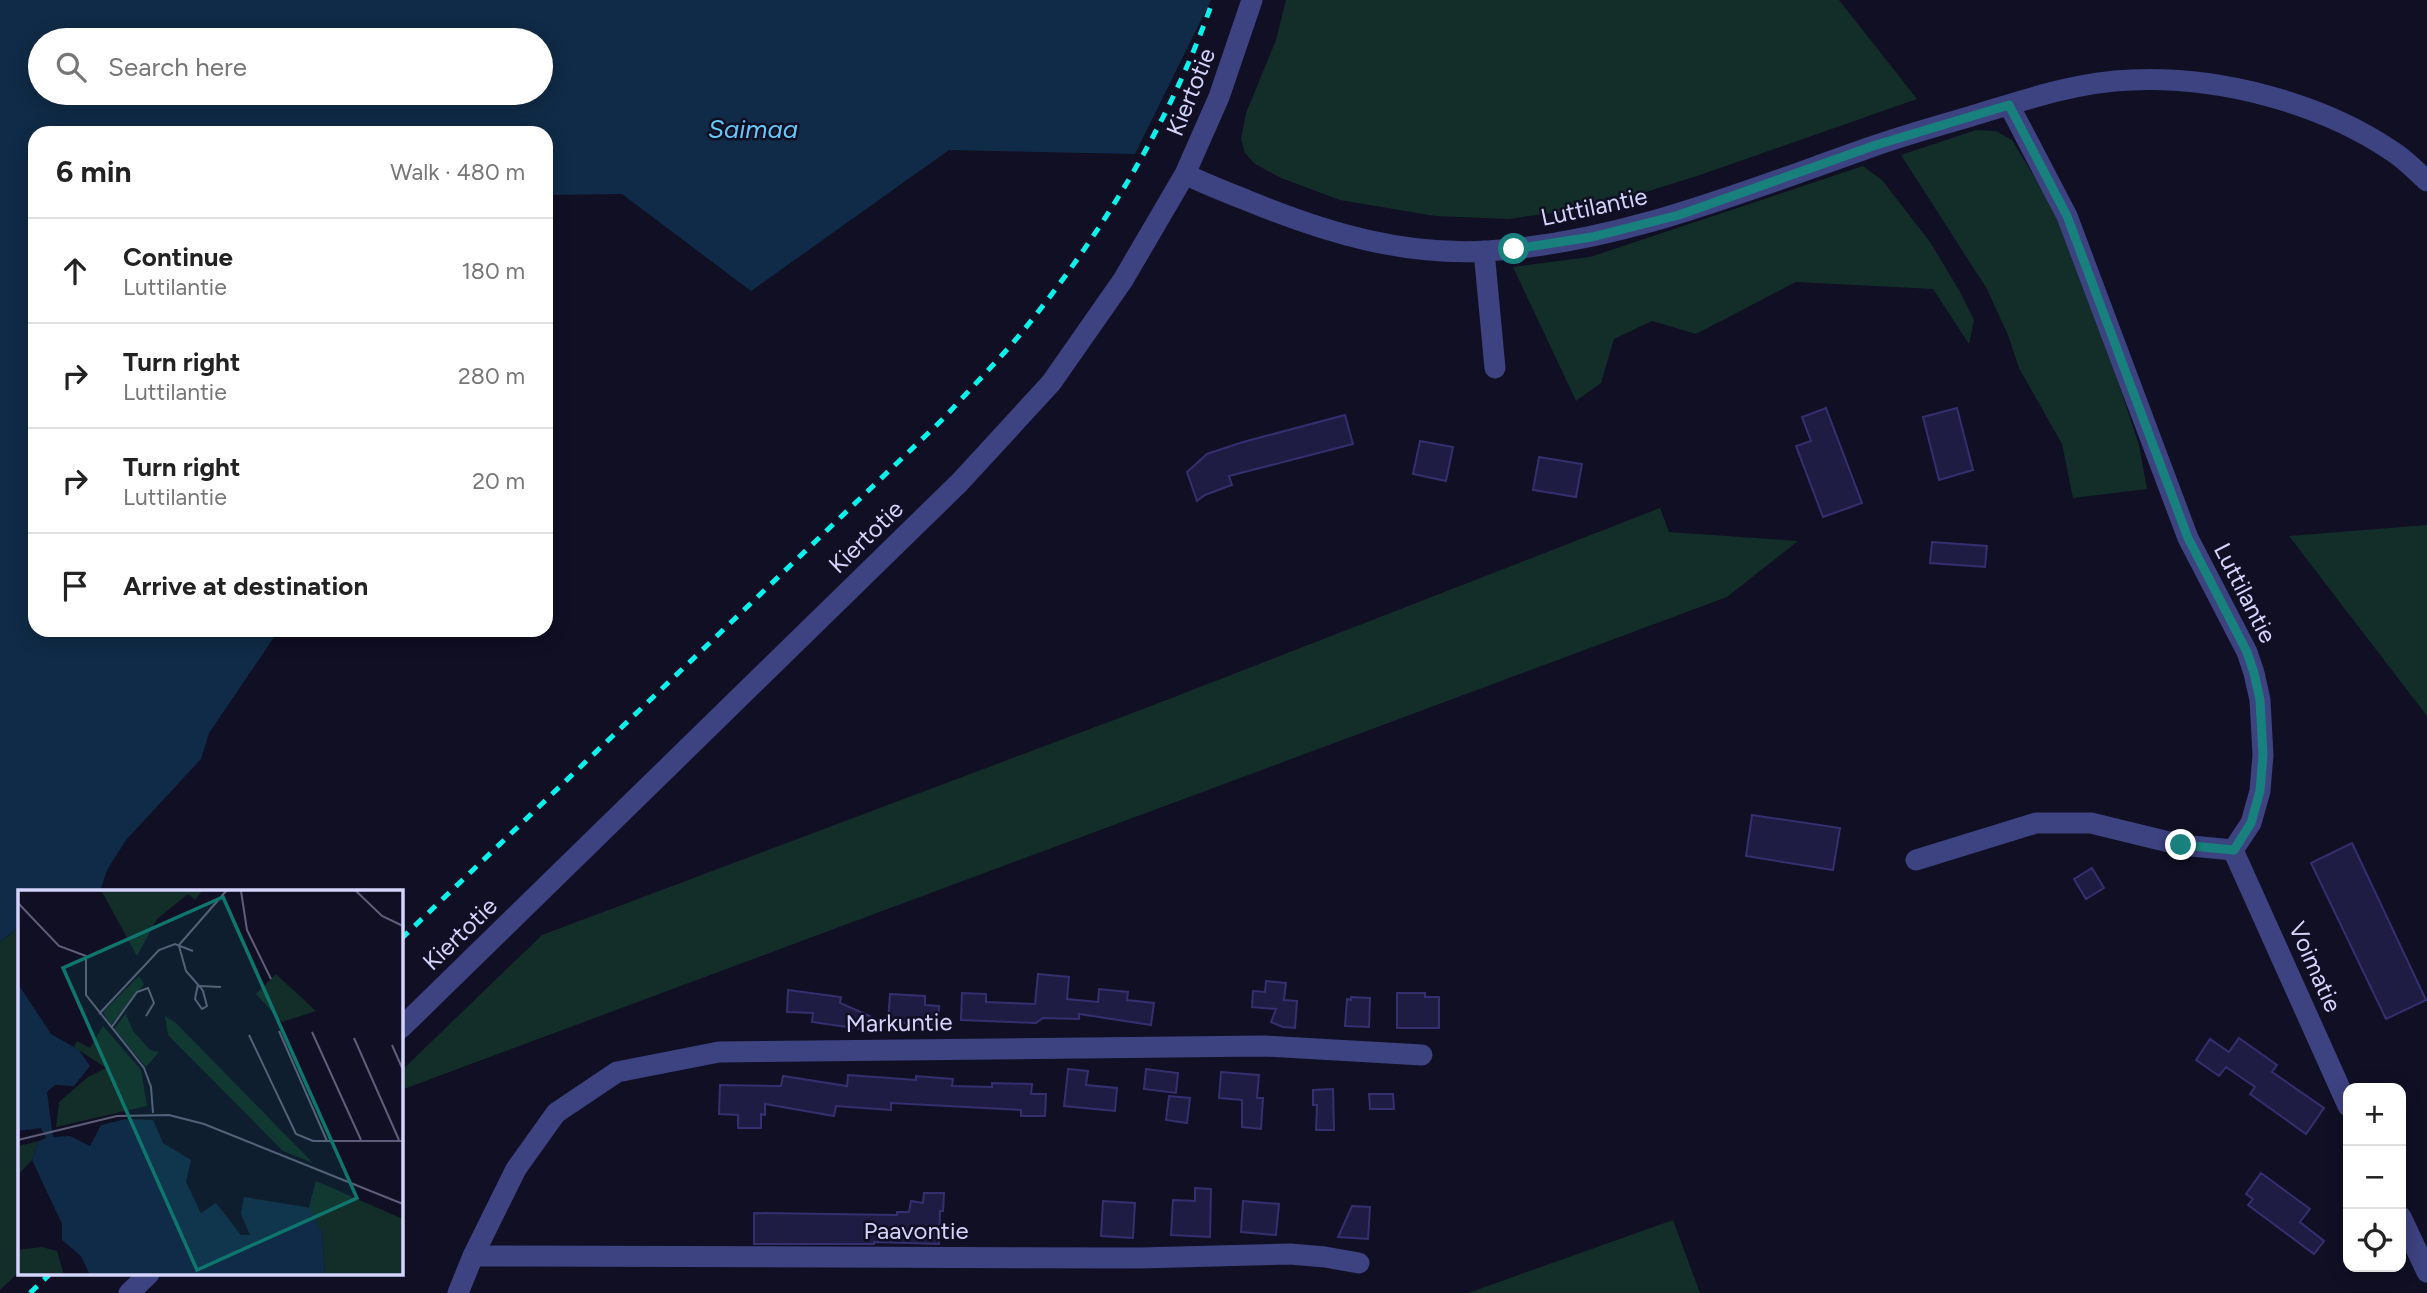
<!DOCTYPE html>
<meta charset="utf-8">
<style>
:root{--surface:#fff;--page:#f6f6f6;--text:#222;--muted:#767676;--line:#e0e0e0}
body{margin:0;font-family:Figtree,sans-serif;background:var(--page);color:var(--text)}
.controls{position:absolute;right:21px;bottom:21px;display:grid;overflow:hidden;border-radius:14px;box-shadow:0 4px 18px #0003}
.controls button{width:63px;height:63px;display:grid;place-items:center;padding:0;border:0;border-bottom:2px solid var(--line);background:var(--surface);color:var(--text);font:35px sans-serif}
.stop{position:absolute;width:21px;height:21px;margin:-16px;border:5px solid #18807d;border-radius:50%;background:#fff}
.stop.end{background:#18807d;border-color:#fff;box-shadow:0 2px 7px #0008}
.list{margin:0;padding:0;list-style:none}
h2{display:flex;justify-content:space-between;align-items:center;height:91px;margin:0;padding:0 28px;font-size:30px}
h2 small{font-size:23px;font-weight:400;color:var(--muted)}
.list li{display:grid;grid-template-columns:46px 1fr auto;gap:21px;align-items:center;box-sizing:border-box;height:105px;padding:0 28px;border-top:2px solid var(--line)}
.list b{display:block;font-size:26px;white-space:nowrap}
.list p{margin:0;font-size:23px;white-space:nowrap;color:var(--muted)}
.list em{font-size:23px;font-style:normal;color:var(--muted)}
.icon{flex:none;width:38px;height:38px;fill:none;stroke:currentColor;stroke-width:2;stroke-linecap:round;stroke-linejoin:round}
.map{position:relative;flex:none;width:2427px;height:1293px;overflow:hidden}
.search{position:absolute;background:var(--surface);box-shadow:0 4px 18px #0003;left:28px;top:28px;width:525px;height:77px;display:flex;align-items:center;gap:18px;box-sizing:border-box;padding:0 24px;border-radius:38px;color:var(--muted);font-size:26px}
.panel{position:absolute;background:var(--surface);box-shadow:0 4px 18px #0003;left:28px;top:126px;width:525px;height:511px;border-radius:21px}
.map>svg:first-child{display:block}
.green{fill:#132d29}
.water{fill:#102b47;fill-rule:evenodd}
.building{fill:#1f1c44;stroke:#342f6f;stroke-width:2}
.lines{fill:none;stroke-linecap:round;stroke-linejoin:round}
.minor{stroke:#3d4281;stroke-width:21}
.rail{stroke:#0bf2ec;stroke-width:5;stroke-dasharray:10 9;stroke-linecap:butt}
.route{stroke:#18807d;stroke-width:9}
.labels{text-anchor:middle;stroke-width:5;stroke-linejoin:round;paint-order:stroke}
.street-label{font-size:24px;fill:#d4d4fd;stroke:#100f24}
.water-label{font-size:26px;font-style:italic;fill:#67c7f8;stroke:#100f24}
.inset-road{fill:none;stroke:#5e5e7b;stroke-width:2}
.view{fill:#0f766e;fill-opacity:0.15;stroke:#0f766e;stroke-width:3.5}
.inset-edge{fill:none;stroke:#d4d4fd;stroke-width:3.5}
</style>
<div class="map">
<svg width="2427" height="1293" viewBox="0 0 2427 1293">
<rect width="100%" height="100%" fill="#100f24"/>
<path class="green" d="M1286,0H1839L1917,99L1700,175L1598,207L1508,219L1435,216L1340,200L1281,178L1255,164L1245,153L1241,139L1246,113L1276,40Z
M1976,130L1996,131L2012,140L2058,216L2106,345L2139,445L2147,489L2073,498L2062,444L2019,368L2008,335L1987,289L1901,155Z
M1863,166L1882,180L1930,242L1959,290L1974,320L1969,344L1933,289L1796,282L1696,334L1652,321L1614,339L1601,383L1576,401L1513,267L1590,257Z
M1660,508L1669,532L1798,541L1727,597L401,1090V1071L542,935L1151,706Z
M2427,525V716L2289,536Z
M19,927V1272L0,1290V942Z
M1673,1220L1700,1293H1468Z"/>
<path class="water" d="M0,0H1211L1135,154L949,150L751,291L622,194L546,195V133H35V630H279L209,733L201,759L126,840L107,870L100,892H19V927L0,942ZM40,40H541V93H40Z"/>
<path class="building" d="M1826,408L1862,503L1823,517L1796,446L1811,441L1802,417Z
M1957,408L1973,470L1939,480L1923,417Z
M1345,415L1353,444L1229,476L1232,485L1205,495L1197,501L1187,472L1207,454L1243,442Z
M1420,441L1453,447L1446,481L1413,474Z
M1539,457L1582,464L1576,497L1533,490Z
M1932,542L1987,546L1985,567L1930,563Z
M1752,815L1840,828L1833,870L1746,856Z
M2352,843L2426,1000L2386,1019L2311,863Z
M2092,868L2104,888L2086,899L2074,879Z
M1038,974L1069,977L1067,999L1098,1002L1099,989L1128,992L1127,1000L1154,1003L1151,1025L1079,1014V1019L1043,1018L1036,1023L961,1020L962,993L986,994V1002L1035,1004Z
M1266,981L1286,983L1284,1000L1297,1001L1295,1028L1283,1027L1271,1022L1276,1009L1252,1007L1253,991L1265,992Z
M788,990L841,997L840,1003L870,1016L868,1030L812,1022L813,1013L787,1012Z
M1397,993H1425V997H1439V1028H1397Z
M890,994L925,996V1005L939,1006L938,1025L888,1022Z
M1351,997L1370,998L1369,1027L1345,1026L1347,999L1351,1000Z
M2239,1038L2277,1065L2272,1072L2324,1108L2306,1134L2250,1094L2255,1087L2226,1067L2219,1076L2196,1060L2210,1039L2229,1052Z
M1068,1069L1088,1071L1086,1085L1117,1088L1115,1111L1064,1106Z
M1146,1069L1178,1073L1176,1093L1144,1089Z
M1221,1072L1259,1075L1257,1098H1263L1261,1129L1242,1127V1100L1219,1098Z
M848,1075L916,1080V1076L953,1079L952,1086L992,1087V1083L1032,1084L1031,1094H1046L1045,1116H1021V1110L891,1103V1110L836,1106L834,1116L765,1104V1115L761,1114V1128H738V1115L719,1114L720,1085L781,1086L783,1076L847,1086Z
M1333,1089L1334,1130H1316L1317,1105H1313V1090Z
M1369,1094H1393L1394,1109H1370Z
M1169,1096L1190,1098L1187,1123L1166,1120Z
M2261,1173L2310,1209L2300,1222L2324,1241L2314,1254L2248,1205L2253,1199L2246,1194Z
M1195,1188L1211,1189L1210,1237L1171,1235L1173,1200L1195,1201Z
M924,1193H944L943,1211H940L939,1244L874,1242V1244H754V1213L897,1215V1212H909L911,1201L923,1203Z
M1103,1201L1135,1203L1133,1238L1101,1236Z
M1243,1201L1279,1204L1276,1235L1241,1232Z
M1352,1206L1370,1207L1368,1239L1338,1237Z"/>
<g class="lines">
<path class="minor" d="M2009,105L2067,216L2188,538L2247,652L2254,673L2260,700L2263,755L2260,791L2251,823L2233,850
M1185,174C1207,185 1229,193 1251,202C1327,233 1404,256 1487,251C1621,243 1745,191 1871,147C1902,136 1934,127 1965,118C2019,102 2074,82 2131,80C2217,76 2320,102 2392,151C2405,159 2416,171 2427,181
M1484,251L1495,368
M2233,850L2348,1106
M1916,860L2036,823H2091L2181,845L2233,850
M401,1028L960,482L1051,383L1123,280L1185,174L1219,97L1252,0
M2401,1217L2427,1272
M473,1256L1140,1258L1290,1254L1325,1257L1359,1263
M129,1293L149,1274
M458,1293L473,1256L516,1169L556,1113L617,1072L719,1052L1264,1046L1422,1055"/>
<path class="rail" d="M401,939L944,418C970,389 998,361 1023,331C1103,232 1171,121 1213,0
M30,1293L50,1274"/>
</g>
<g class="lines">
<path class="route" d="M1514,249L1592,237L1679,215L1876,145L2009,105L2067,216L2188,538L2247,652L2254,673L2260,700L2263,755L2260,791L2251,823L2234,850L2181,845"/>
</g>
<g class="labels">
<g class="street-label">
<text transform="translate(1191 92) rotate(-68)" y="8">Kiertotie</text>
<text transform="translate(1594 207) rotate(-12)" y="8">Luttilantie</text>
<text transform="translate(866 537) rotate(-44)" y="8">Kiertotie</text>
<text transform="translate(2245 593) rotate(63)" y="8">Luttilantie</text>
<text transform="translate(460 934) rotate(-44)" y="8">Kiertotie</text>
<text transform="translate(2315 967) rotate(66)" y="8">Voimatie</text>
<text transform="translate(899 1023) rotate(-1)" y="8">Markuntie</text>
<text x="916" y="1239">Paavontie</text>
</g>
<g class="water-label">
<text x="753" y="138">Saimaa</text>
</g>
</g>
<g transform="translate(18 890)">
<rect width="385" height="385" fill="#100f24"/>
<path d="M83,0H185L177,10L170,4L139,29L119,66ZM258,84L298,121L264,132L238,104ZM121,86L126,94L93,135L85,122ZM113,116L108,124L115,141L132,160L141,162L128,177L96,139ZM147,126L157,132L295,273L265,261L150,145ZM85,136L123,180L129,216L38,237L41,212L70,187L88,178L56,157L59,151L72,158ZM21,251L14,270L0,285V256ZM298,291L385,329V385H307L304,343L291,317ZM24,357L39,361L46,385H0V360Z" fill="#132d29"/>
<path d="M0,94L33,144L61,160L72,176L56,196L37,195L29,202L35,247L52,246L72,256L83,235L108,229L135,230L145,253L173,270L168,292L183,323L198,313L223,345H232L223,324L226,307L293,318L304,343L307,385H72L63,366L44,350V334L14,270L21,251L28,248L23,238L0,241Z" fill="#102b47"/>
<path class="inset-road" d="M337,0L364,26L385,36M223,1L229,40L253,89M0,13L41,56L68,66V105L126,178L133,197L135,223M161,55L209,0M161,56L168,81L183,98L185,101L189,116L184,119L177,109L180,94M182,96L203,97M81,124L141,60L157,54L175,61M93,138L119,102L130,98L136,113L128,126M261,141L309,251M294,142L343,250M231,145L278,244L295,251H385M336,148L381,250M374,155L385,180M0,250L99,226L151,225L186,234L385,314"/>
<path class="view" d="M205,7L339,308L179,380L45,78Z"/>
<rect width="385" height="385" class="inset-edge"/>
</g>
</svg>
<div class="controls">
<button>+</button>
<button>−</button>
<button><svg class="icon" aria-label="locate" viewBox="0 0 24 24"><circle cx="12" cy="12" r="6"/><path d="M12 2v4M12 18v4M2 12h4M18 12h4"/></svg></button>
</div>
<div class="stop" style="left:1514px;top:249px"></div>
<div class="stop end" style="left:2181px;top:845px"></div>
<div class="search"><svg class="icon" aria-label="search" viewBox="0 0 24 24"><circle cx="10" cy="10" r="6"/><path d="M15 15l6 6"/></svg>Search here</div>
<section class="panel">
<h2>6 min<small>Walk · 480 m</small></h2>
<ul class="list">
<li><svg class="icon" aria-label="ahead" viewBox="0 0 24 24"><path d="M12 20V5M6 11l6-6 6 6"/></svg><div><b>Continue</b><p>Luttilantie</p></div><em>180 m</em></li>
<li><svg class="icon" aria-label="right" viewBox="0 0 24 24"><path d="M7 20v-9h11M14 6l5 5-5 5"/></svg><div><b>Turn right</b><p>Luttilantie</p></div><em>280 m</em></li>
<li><svg class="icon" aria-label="right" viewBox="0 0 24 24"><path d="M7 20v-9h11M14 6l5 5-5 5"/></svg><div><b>Turn right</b><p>Luttilantie</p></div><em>20 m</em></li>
<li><svg class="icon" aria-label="arrive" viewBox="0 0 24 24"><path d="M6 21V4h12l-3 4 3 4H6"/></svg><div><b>Arrive at destination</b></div></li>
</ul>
</section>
</div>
